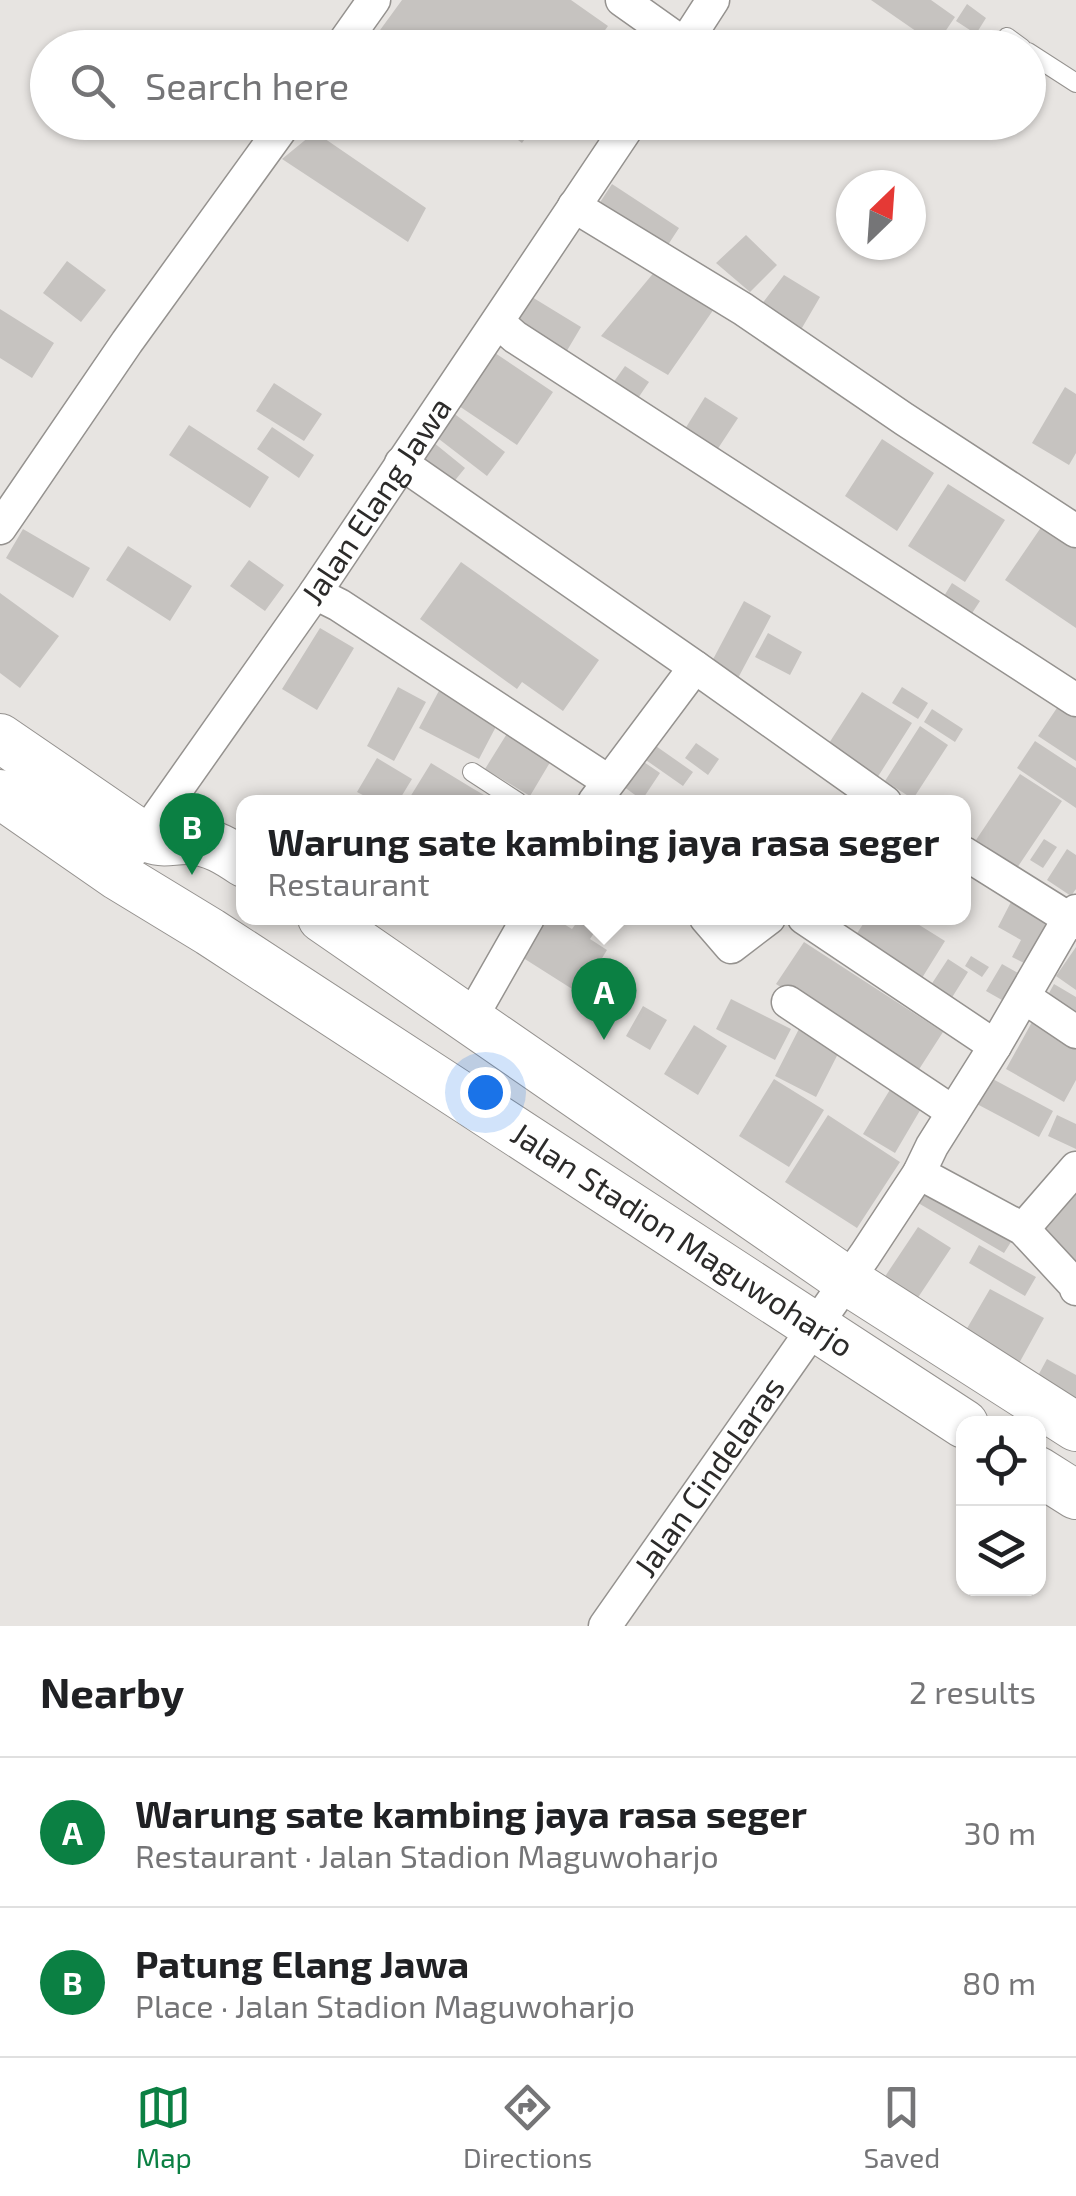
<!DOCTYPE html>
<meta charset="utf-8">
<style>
:root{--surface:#fff;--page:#f2f2f2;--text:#202124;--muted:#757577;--line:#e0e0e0;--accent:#0b8043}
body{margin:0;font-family:"Exo 2",sans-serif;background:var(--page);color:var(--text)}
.controls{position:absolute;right:30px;bottom:30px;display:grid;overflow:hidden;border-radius:20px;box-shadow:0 2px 8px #0004}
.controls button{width:90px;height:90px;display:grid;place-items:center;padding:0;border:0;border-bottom:2px solid var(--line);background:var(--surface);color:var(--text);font:50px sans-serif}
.compass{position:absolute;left:836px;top:170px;width:90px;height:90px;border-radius:50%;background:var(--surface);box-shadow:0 2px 8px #0004;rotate:25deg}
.you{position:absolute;left:485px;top:1092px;width:35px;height:35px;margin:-25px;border:8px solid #fff;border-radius:50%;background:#1a73e8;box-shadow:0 0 0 15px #1a73e833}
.badge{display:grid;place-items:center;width:65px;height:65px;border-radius:50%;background:var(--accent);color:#fff;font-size:32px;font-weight:700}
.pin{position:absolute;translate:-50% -82px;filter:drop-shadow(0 2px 5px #0008)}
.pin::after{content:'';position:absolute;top:52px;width:35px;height:30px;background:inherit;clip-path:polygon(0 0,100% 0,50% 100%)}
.popup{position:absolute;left:236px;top:795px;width:735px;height:130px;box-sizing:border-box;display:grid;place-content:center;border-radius:20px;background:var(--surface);filter:drop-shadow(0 2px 8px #0005);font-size:32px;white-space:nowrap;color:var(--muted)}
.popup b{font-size:38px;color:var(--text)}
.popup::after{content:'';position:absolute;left:50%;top:100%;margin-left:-20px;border:20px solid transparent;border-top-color:var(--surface)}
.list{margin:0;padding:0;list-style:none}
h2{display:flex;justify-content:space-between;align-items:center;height:130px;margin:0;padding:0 40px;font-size:42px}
h2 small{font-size:32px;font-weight:400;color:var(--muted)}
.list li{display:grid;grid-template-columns:65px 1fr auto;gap:30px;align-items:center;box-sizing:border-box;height:150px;padding:0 40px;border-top:2px solid var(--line)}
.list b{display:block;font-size:38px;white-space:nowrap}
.list p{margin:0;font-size:32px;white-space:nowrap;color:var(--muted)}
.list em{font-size:32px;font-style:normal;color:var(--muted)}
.icon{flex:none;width:55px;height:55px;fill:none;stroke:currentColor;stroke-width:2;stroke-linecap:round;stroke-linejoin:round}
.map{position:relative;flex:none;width:1076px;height:1626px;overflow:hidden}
.search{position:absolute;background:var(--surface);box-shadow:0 2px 8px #0004;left:30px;right:30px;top:30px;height:110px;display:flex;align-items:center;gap:25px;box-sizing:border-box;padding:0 35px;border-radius:55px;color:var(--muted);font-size:38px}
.sheet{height:430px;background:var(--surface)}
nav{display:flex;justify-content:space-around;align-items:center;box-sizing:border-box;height:140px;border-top:2px solid var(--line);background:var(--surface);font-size:28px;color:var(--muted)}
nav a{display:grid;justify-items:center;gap:5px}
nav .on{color:var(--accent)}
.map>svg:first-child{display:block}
.building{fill:#c6c3c0}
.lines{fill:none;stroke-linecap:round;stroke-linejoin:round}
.lane-casing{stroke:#95928f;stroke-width:20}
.street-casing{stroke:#95928f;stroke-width:35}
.secondary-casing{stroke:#95928f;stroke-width:50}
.lane{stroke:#fff;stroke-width:18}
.street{stroke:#fff;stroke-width:32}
.secondary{stroke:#fff;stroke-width:48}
.labels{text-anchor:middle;stroke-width:9;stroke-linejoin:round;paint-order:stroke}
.street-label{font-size:32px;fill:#2c2b2a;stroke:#e7e4e1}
</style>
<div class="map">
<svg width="1076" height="1626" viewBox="0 0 1076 1626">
<rect width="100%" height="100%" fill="#e7e4e1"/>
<path class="building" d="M402,0H571L608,26L592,48H390L375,37Z
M871,0H931L955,17L936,45Z
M967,4L986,18L976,34L956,21Z
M494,122H537L522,143Z
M315,132L426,208L408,242L282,159Z
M612,184L679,228L662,254L595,210Z
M746,235L777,265L750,292L716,263Z
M67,261L106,290L81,322L43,293Z
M656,270L716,306L668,375L601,336Z
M784,275L820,297L799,333L758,309Z
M527,294L581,327L562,359L508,326Z
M0,309L54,343L32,378L0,358Z
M492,351L553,392L517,445L456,404Z
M625,366L649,382L632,407L608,390Z
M274,383L322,414L304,441L256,411Z
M1065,387L1076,394V453L1069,465L1032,443Z
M705,397L738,418L717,450L685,429Z
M452,412L505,452L487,476L435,436Z
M189,425L269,477L250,508L169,455Z
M272,427L314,455L299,478L257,449Z
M428,438L465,468L448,489L411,459Z
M882,439L934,473L897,531L845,496Z
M948,484L1005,520L965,582L908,546Z
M1044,523L1076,544V628L1005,580Z
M23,529L90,568L73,598L6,558Z
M128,546L192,586L170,621L106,580Z
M249,560L284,585L265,611L230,586Z
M461,562L599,660L563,711L522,682L517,689L420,619Z
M952,583L980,601L965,624L938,606Z
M0,593L59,636L20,688L0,673Z
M744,601L771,616L737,680L710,665Z
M320,628L354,648L317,710L282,689Z
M768,633L802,652L790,675L755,657Z
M398,687L426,702L394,761L367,746Z
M441,687L501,717L479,759L419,728Z
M902,687L928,703L918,719L892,703Z
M862,692L912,723L872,786L822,754Z
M1063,699L1076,708V761L1038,736Z
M932,709L963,729L955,742L924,722Z
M920,726L948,745L913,799L885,781Z
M508,732L552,759L530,796L485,769Z
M1035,741L1076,768V808L1017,768Z
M696,743L719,759L708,775L685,758Z
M653,744L693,772L683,786L643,758Z
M377,758L412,779L398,802H376L357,792Z
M638,758L660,773L642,800L620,784Z
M431,763L472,788L496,802H407Z
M1020,774L1062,801L1017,868L1010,863L1004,872L981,856L987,847L976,840Z
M1044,839L1057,847L1043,868L1030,860Z
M1067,849L1076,855V889L1071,896L1047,880Z
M1011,902L1054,924L1032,967L1012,957L1021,940L998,927Z
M539,918H554L572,929L580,918H598L602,921L590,939L607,950L580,994L517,954Z
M867,918H908L945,941L917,986L850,944Z
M804,942L943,1032L916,1074L776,984Z
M1076,947V990L1056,976Z
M971,956L989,967L982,977L965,966Z
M948,959L968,972L946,1007L925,994Z
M1002,964L1025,977L1009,1004L986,991Z
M1054,984L1076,997V1023L1043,1004Z
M731,999L791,1029L775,1060L716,1029Z
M643,1006L667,1020L650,1050L626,1036Z
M1037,1013L1076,1035V1080L1064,1102L1006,1069Z
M803,1021L844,1042L816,1097L775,1076Z
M694,1025L727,1046L698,1095L664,1074Z
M989,1077L1053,1111L1039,1137L975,1103Z
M774,1079L824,1110L789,1167L739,1136Z
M891,1088L922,1107L895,1153L863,1134Z
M828,1115L900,1162L857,1228L785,1182Z
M1057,1115L1076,1124V1149L1048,1136Z
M1076,1179V1262L1034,1227Z
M924,1181L1016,1234L1004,1253L913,1200Z
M918,1227L951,1248L915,1302L882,1281Z
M979,1245L1036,1277L1025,1296L969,1263Z
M990,1289L1044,1318L1017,1367L962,1337Z
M1047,1359L1076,1375V1405L1034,1383Z"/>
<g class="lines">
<g class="lane-casing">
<path id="lane" d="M1007,37L1022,48
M1028,52L1076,83
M472,772L518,802"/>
</g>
<g class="street-casing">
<g id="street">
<path d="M622,0L684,44"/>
<path d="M340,48L374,0"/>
<path d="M682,48L713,0"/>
<path d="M574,206L743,309L904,419L1076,531"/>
<path d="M498,322L515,337L1076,700"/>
<path d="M401,463L695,667L885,802"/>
<path d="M0,528L127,342L286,122"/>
<path d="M315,593L339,605L608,781"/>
<path d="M594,802L695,667"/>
<path id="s1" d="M134,850L315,593L631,122"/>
<path d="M964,853L1076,923"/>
<path d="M706,918L731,947L769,918"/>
<path d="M804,918L995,1046"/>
<path d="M1024,997L1076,1032"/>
<path d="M788,1002L953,1112"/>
<path d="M470,1020L528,918"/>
<path d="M919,1173L1023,1229L1075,1285L1076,1289"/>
<path d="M1023,1229L1076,1168"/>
<path id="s2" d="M605,1626L865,1255L919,1173L932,1146L995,1046L1068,920L1076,911"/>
</g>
</g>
<g class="secondary-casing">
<g id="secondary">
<path d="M0,738L143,836C166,846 169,839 191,840C212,842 228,852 244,863"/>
<path id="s3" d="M0,794L118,876L210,932L964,1424"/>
<path d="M322,918L846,1280L1076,1427"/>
<path d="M1038,1471L1076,1495"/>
</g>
</g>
<use href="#lane" class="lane"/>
<use href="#street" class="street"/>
<use href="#secondary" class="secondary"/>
</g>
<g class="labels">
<g class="street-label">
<text dy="11" stroke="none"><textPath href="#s1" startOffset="425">Jalan Elang Jawa</textPath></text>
<text dy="11" stroke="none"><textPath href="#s3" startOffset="815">Jalan Stadion Maguwoharjo</textPath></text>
<text dy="11" stroke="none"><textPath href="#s2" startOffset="182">Jalan Cindelaras</textPath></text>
</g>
</g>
</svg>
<div class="controls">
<button><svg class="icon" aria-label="locate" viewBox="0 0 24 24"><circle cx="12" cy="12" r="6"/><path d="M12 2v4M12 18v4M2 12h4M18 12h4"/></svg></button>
<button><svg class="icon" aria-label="layers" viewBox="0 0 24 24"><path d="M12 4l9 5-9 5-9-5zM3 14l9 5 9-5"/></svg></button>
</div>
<svg class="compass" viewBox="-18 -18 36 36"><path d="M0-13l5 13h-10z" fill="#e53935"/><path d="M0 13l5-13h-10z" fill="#757577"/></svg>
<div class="you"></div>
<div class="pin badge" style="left:604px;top:1040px">A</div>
<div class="popup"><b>Warung sate kambing jaya rasa seger</b>Restaurant</div>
<div class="pin badge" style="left:192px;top:875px">B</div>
<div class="search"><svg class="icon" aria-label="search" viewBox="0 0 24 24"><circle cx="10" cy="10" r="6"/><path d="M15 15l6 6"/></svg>Search here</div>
</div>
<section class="sheet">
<h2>Nearby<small>2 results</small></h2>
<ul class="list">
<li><span class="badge">A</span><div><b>Warung sate kambing jaya rasa seger</b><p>Restaurant · Jalan Stadion Maguwoharjo</p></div><em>30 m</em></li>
<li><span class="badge">B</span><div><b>Patung Elang Jawa</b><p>Place · Jalan Stadion Maguwoharjo</p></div><em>80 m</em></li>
</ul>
</section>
<nav>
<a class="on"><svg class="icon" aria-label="map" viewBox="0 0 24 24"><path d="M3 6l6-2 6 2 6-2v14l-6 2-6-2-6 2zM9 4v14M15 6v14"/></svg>Map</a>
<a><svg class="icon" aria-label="directions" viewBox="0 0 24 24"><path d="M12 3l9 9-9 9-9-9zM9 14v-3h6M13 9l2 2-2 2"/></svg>Directions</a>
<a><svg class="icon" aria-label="saved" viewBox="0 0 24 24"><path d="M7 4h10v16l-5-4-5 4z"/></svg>Saved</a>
</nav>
